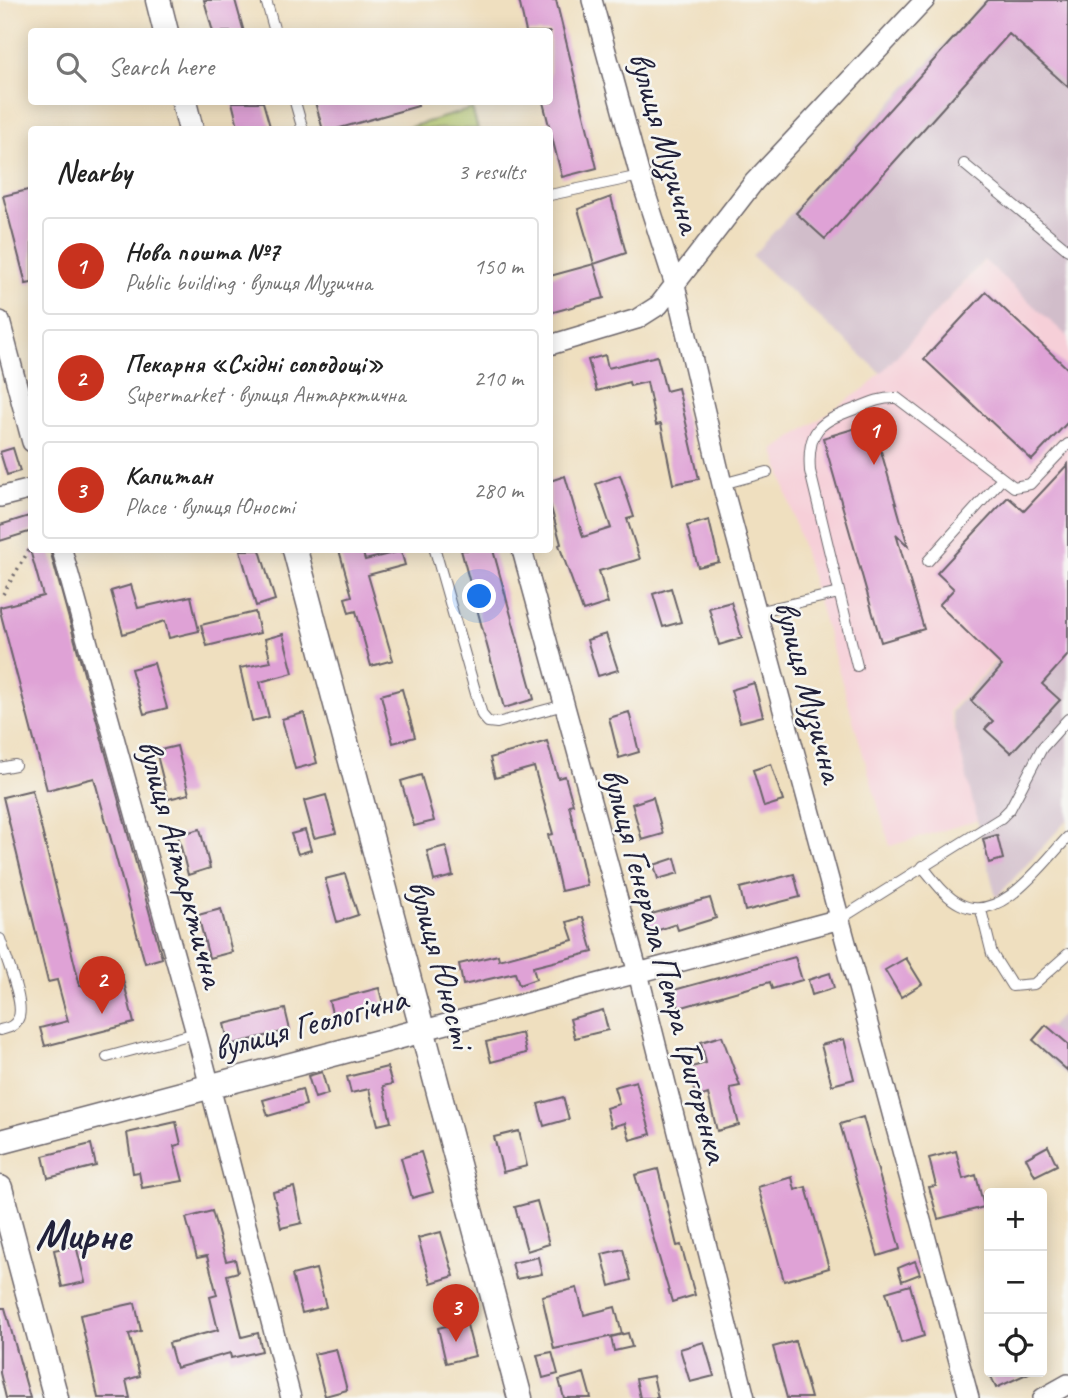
<!DOCTYPE html>
<meta charset="utf-8">
<style>
:root{--surface:#fff;--page:#f2f2f2;--text:#222;--muted:#767676;--line:#e0e0e0;--accent:#c8321e}
body{margin:0;font-family:Caveat,sans-serif;background:var(--page);color:var(--text)}
.controls{position:absolute;right:21px;bottom:21px;display:grid;overflow:hidden;border-radius:7px;box-shadow:0 4px 18px #0003}
.controls button{width:63px;height:63px;display:grid;place-items:center;padding:0;border:0;border-bottom:2px solid var(--line);background:var(--surface);color:var(--text);font:35px sans-serif}
.you{position:absolute;left:480px;top:597px;width:24px;height:24px;margin:-18px;border:5px solid #fff;border-radius:50%;background:#1a73e8;box-shadow:0 0 0 10px #1a73e833}
.badge{display:grid;place-items:center;width:46px;height:46px;border-radius:50%;background:var(--accent);color:#fff;font-size:23px;font-weight:700}
.pin{position:absolute;translate:-50% -58px;filter:drop-shadow(0 2px 4px #0008)}
.pin::after{content:'';position:absolute;top:37px;width:24px;height:21px;background:inherit;clip-path:polygon(0 0,100% 0,50% 100%)}
.list{margin:0;padding:0;list-style:none}
h2{display:flex;justify-content:space-between;align-items:center;height:91px;margin:0;padding:0 28px;font-size:30px}
h2 small{font-size:23px;font-weight:400;color:var(--muted)}
.list li{display:grid;grid-template-columns:46px 1fr auto;gap:21px;align-items:center;box-sizing:border-box;height:98px;margin:0 14px 14px;padding:0 14px;border:2px solid var(--line);border-radius:7px}
.list b{display:block;font-size:26px;white-space:nowrap}
.list p{margin:0;font-size:23px;white-space:nowrap;color:var(--muted)}
.list em{font-size:23px;font-style:normal;color:var(--muted)}
.icon{flex:none;width:38px;height:38px;fill:none;stroke:currentColor;stroke-width:2;stroke-linecap:round;stroke-linejoin:round}
.map{position:relative;flex:none;width:1068px;height:1398px;overflow:hidden}
.search{position:absolute;background:var(--surface);box-shadow:0 4px 18px #0003;left:28px;top:28px;width:525px;height:77px;display:flex;align-items:center;gap:18px;box-sizing:border-box;padding:0 24px;border-radius:7px;color:var(--muted);font-size:26px}
.panel{position:absolute;background:var(--surface);box-shadow:0 4px 18px #0003;left:28px;top:126px;width:525px;height:427px;border-radius:7px}
.map>svg:first-child{display:block}
.built{fill:#f6cfd8}
.industrial{fill:#d1bdca}
.green{fill:#b8cc70;stroke:#6d7756;stroke-width:2}
.building{fill:#dfa2d6}
.lines{fill:none;stroke-linecap:round;stroke-linejoin:round}
.service-casing{stroke:#6a6469;stroke-width:12}
.minor-casing{stroke:#6a6469;stroke-width:22}
.tertiary-casing{stroke:#6a6469;stroke-width:27}
.path{stroke:#6a6469;stroke-width:3.5;stroke-dasharray:2 5;stroke-linecap:butt}
.service{stroke:#fff;stroke-width:10}
.minor{stroke:#fff;stroke-width:19}
.tertiary{stroke:#fff;stroke-width:24}
.labels{text-anchor:middle;stroke-width:5;stroke-linejoin:round;paint-order:stroke}
.street-label{font-size:35px;fill:#22223b;stroke:#f6f6f2}
.district-label{font-size:42px;font-weight:bold;fill:#22223b;stroke:#f6f6f2}
</style>
<div class="map">
<svg width="1068" height="1398" viewBox="0 0 1068 1398">
<rect width="100%" height="100%" fill="#f6f6f2"/>
<filter id="ink" filterUnits="userSpaceOnUse"><feTurbulence type="fractalNoise" baseFrequency=".0143" numOctaves="2"/><feDisplacementMap in="SourceGraphic" scale="14" xChannelSelector="R" yChannelSelector="G"/><feConvolveMatrix kernelMatrix="1 2 1 2 8 2 1 2 1" color-interpolation-filters="sRGB"/></filter>
<filter id="wash" filterUnits="userSpaceOnUse"><feTurbulence type="fractalNoise" baseFrequency=".00686" numOctaves="4" result="noise"/><feDisplacementMap in="SourceGraphic" scale="28" xChannelSelector="R" yChannelSelector="G"/><feGaussianBlur stdDeviation="1.57" result="paint"/><feColorMatrix in="noise" values="0 0 0 0 0 0 0 0 0 0 0 0 0 0 0 0 0 1.4 0 .05"/><feComposite in="paint" operator="in"/></filter>
<g filter="url(#wash)">
<rect width="100%" height="100%" fill="#efdfbf"/>
<path class="built" d="M985,260L1068,336V580L949,711L981,819L890,846L774,450L868,386Z"/>
<path class="industrial" d="M985,0H1068V337L984,260L881,373L752,256Z
M1068,582V819L996,898L951,712Z
M1068,1009V1076L1033,1044Z"/>
<path class="green" d="M472,109L478,129H403Z"/>
<g id="blocks">
<path class="building" d="M204,0H235L244,32H213Z
M519,0H556L597,168L562,177L543,102H550V32H526Z
M988,0H1068V87L1009,34L825,239L796,213Z
M232,102H263L271,130H239Z
M315,102H417L418,106L333,130H323Z
M32,189V283L26,284L3,196Z
M611,197L626,253L594,264L578,209Z
M594,264L604,298L550,313V276Z
M986,292L1068,369V422L1032,460L924,359Z
M605,355L608,368L657,356L666,391L678,388L699,479L673,484L661,424L656,425L647,382L630,386L629,382L597,391L588,360Z
M873,423L908,546L896,534L924,629L881,642L823,438Z
M13,448L20,471L7,475L0,452Z
M1068,464V655L1042,684L1060,700L1011,753L985,729L993,721L971,701L1002,666L939,605L954,589L937,573L1008,497L1024,511Z
M620,475L634,517L627,519L640,559L599,571L608,603L583,611L559,545L561,544L550,504V481L565,476L583,537L611,528L596,484Z
M32,515V531L0,541V525Z
M709,520L719,562L698,567L687,526Z
M30,550H50L162,958L145,963L94,778L47,790L0,611V607L43,596Z
M240,550H260L275,600L256,606Z
M339,550H362L365,560L401,551L405,565L368,575L393,660L371,666L356,611L349,613L345,598L352,596Z
M461,550H493L534,699L504,708Z
M131,585L138,608L191,596L199,631L169,638L165,621L123,634L111,591Z
M671,588L681,622L663,627L653,594Z
M731,602L742,638L719,645L709,608Z
M255,612L260,633L207,646L201,625Z
M283,634L293,673L260,682L269,717L252,721L240,668L271,662L265,639Z
M606,634L618,670L598,676L587,640Z
M154,663L167,708L144,714L131,669Z
M754,683L763,716L740,722L731,690Z
M402,689L415,737L393,743L381,695Z
M629,712L639,752L619,758L609,718Z
M304,713L317,763L295,769L282,719Z
M547,741L558,778L565,776L573,804L569,805L587,885L561,891L548,835L553,834L534,767L495,778L490,758Z
M177,746L189,794L168,799L156,751Z
M771,764L783,801L764,807L753,770Z
M421,775L434,821L414,826L401,781Z
M32,790L80,986L122,975L134,1023L45,1046L40,1028L68,1021L57,980L48,982L3,797Z
M326,795L336,833L314,838L304,801Z
M653,797L663,834L642,840L632,804Z
M200,829L210,868L188,875L178,835Z
M305,830L311,850L298,854L291,834Z
M997,835L1003,859L989,863L983,839Z
M446,846L453,876L434,881L427,851Z
M675,858L679,873L658,879L654,865Z
M345,874L358,915L337,922L325,879Z
M794,874L800,897L745,911L740,888Z
M710,898L716,918L678,930L676,924L650,933L644,916Z
M221,909L232,952L209,958L198,915Z
M583,917L593,952L533,967L536,979L519,985L515,973L463,985L459,964L498,955L499,960L573,940L567,922Z
M795,957L802,980L772,989L770,982L679,1008L674,990Z
M906,958L922,984L901,997L885,970Z
M830,973L834,988L812,995L808,980Z
M379,988L383,1004L333,1017L329,1001Z
M285,1009L290,1030L229,1045L224,1024Z
M603,1010L608,1030L575,1038L570,1019Z
M1046,1025L1068,1044V1071L1033,1040Z
M522,1033L526,1053L491,1062L486,1042Z
M722,1036L740,1086L730,1088L739,1125L717,1131L708,1094L696,1098L688,1068L706,1063L701,1042Z
M844,1039L854,1079L832,1085L821,1045Z
M387,1067L392,1084L383,1086L391,1122L378,1125L369,1089L351,1093L347,1077Z
M322,1072L328,1094L315,1098L308,1076Z
M636,1081L651,1134L630,1140L625,1123L611,1127L606,1108L619,1104L614,1087Z
M302,1089L306,1105L268,1116L263,1100Z
M563,1097L569,1119L544,1126L538,1104Z
M863,1117L900,1249L878,1256L840,1124Z
M176,1122L181,1144L174,1146L183,1181L142,1188L139,1172L133,1173L127,1133Z
M519,1131L527,1166L503,1172L494,1137Z
M91,1144L96,1166L48,1178L43,1156Z
M1048,1146L1057,1165L1035,1176L1026,1158Z
M956,1151L963,1179L976,1175L984,1207L938,1219L929,1187L936,1186L929,1158Z
M421,1152L433,1192L412,1198L401,1158Z
M658,1169L677,1246L681,1245L695,1295L672,1302L635,1175Z
M792,1177L795,1190L806,1187L829,1268L784,1281L758,1187Z
M294,1187L302,1223L281,1228L273,1192Z
M537,1201L549,1244L527,1251L515,1207Z
M212,1211L226,1261L235,1259L238,1272L227,1275L242,1337L258,1333L262,1351L231,1358L230,1353L176,1368L169,1343L218,1330L210,1297L217,1295L207,1256L197,1258L186,1218Z
M441,1232L454,1276L431,1283L418,1238Z
M76,1245L85,1282L62,1287L54,1250Z
M623,1249L631,1280L610,1286L602,1254Z
M538,1257L542,1274L516,1279L512,1263Z
M915,1261L920,1274L902,1281L898,1268Z
M316,1269L326,1307L302,1313L292,1275Z
M910,1285L924,1336L901,1343L886,1292Z
M577,1288L584,1315L615,1307L622,1334L554,1349L542,1296Z
M135,1303L141,1331L129,1334L140,1376L126,1380L130,1398H98L80,1315Z
M0,1308H5L30,1398H6L0,1373Z
M466,1321L475,1356L446,1363L438,1328Z
M628,1333L632,1347L614,1351L611,1337Z
M795,1341L811,1398H787L773,1347Z
M704,1342L714,1376L690,1382L680,1349Z
M336,1349L347,1390L325,1396L314,1354Z
M552,1352L558,1374L543,1378L537,1355Z
M989,1372H1031L996,1388Z
M584,1373L591,1398H564L559,1380Z
M653,1376L658,1398H640L636,1379Z"/>
</g>
</g>
<g filter="url(#ink)">
<use href="#blocks" fill-opacity="0" stroke="#6a6469" stroke-width="2"/>
<g class="lines">
<g class="service-casing">
<path id="service" d="M266,0L275,32
M295,102L303,130
M964,164L1068,250
M550,195L640,176
M722,484L767,472
M435,550L482,715L488,722L497,723L564,705
M928,561L1001,480
M756,612L839,593
M857,666L810,471C807,430 819,422 855,409C869,403 882,397 897,398L1014,487L1030,484L1068,444
M0,768L15,765
M922,866C933,879 944,896 960,904C1000,925 1043,863 1068,837
M981,910L992,954L1012,986L1034,984L1068,954
M840,919L1001,818L1010,809L1042,748L1068,719
M0,939C5,956 26,1005 18,1019C14,1027 8,1028 0,1030
M107,1057L196,1033"/>
</g>
<g class="minor-casing">
<path id="minor" d="M592,0L640,176L675,285L722,484L969,1398
M0,321L32,442
M550,345L637,319L659,305L754,182L925,0
M0,497L32,489
M62,550L196,1033L291,1398
M522,550L638,973L745,1398
M424,1030L840,919
M1043,1398L1068,1384"/>
</g>
<g class="tertiary-casing">
<path id="tertiary" d="M158,0L166,32
M184,102L191,130
M295,550L520,1398
M0,1142L424,1030
M0,1188L56,1398"/>
</g>
<path class="path" d="M3,594L32,545"/>
<use href="#service" class="service"/>
<use href="#minor" class="minor"/>
<use href="#tertiary" class="tertiary"/>
</g>
</g>
<g class="labels">
<g class="street-label">
<text transform="translate(666 142) rotate(74)" y="12">вулиця Музична</text>
<text transform="translate(810 691) rotate(75)" y="12">вулиця Музична</text>
<text transform="translate(182 863) rotate(75)" y="12">вулиця Антарктична</text>
<text transform="translate(442 964) rotate(75)" y="12">вулиця Юності</text>
<text transform="translate(666 965) rotate(75)" y="12">вулиця Генерала Петра Григоренка</text>
<text transform="translate(310 1023) rotate(-15)" y="12">вулиця Геологічна</text>
</g>
<g class="district-label">
<text x="83" y="1249">Мирне</text>
</g>
</g>
</svg>
<div class="controls">
<button>+</button>
<button>−</button>
<button><svg class="icon" aria-label="locate" viewBox="0 0 24 24"><circle cx="12" cy="12" r="6"/><path d="M12 2v4M12 18v4M2 12h4M18 12h4"/></svg></button>
</div>
<div class="you"></div>
<div class="pin badge" style="left:874px;top:465px">1</div>
<div class="pin badge" style="left:102px;top:1014px">2</div>
<div class="pin badge" style="left:456px;top:1342px">3</div>
<div class="search"><svg class="icon" aria-label="search" viewBox="0 0 24 24"><circle cx="10" cy="10" r="6"/><path d="M15 15l6 6"/></svg>Search here</div>
<section class="panel">
<h2>Nearby<small>3 results</small></h2>
<ul class="list">
<li><span class="badge">1</span><div><b>Нова пошта №7</b><p>Public building · вулиця Музична</p></div><em>150 m</em></li>
<li><span class="badge">2</span><div><b>Пекарня «Східні солодощі»</b><p>Supermarket · вулиця Антарктична</p></div><em>210 m</em></li>
<li><span class="badge">3</span><div><b>Капитан</b><p>Place · вулиця Юності</p></div><em>280 m</em></li>
</ul>
</section>
</div>
